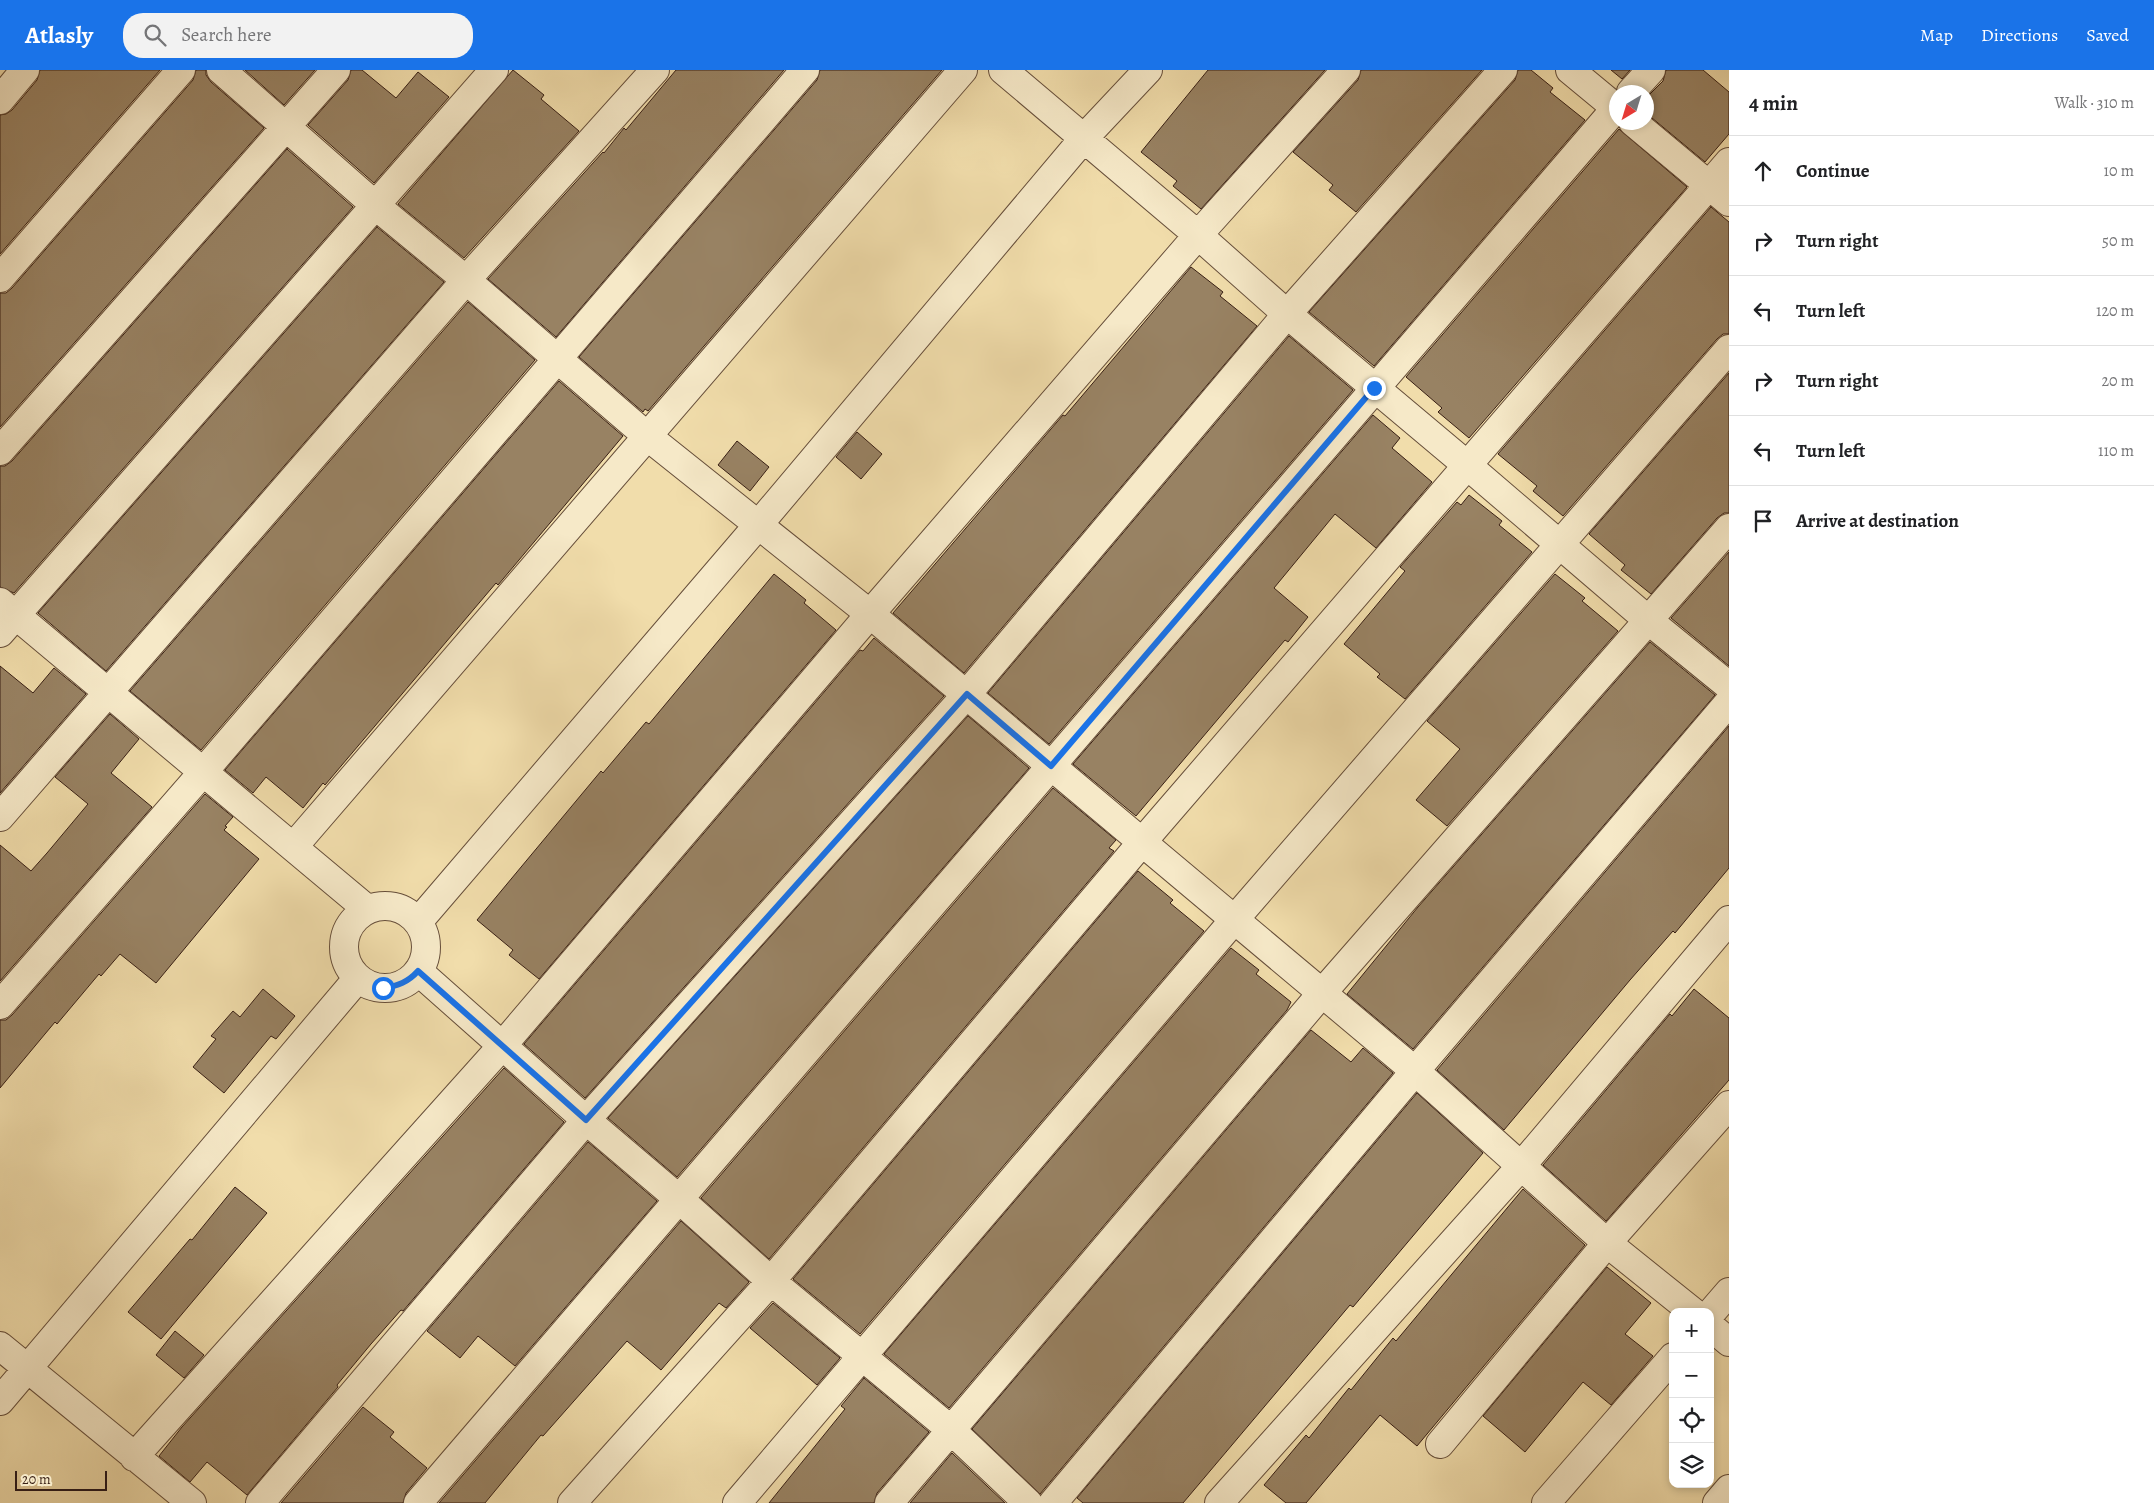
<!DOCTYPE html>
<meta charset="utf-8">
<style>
:root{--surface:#fff;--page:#f2f2f2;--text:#202124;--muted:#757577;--line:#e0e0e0;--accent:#1a73e8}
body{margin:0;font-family:Alegreya,serif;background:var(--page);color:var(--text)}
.controls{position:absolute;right:15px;bottom:15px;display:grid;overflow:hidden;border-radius:10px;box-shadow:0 2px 8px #0003}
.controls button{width:45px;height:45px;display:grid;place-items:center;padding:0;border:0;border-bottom:1px solid var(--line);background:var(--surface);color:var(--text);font:25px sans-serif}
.compass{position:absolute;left:1609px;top:15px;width:45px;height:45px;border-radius:50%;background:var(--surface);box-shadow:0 2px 8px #0003;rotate:218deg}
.scale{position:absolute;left:15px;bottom:12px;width:92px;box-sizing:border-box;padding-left:5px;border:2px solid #381f14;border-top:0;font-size:14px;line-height:18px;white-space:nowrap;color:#381f14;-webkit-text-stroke:4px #f6e9c8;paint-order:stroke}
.stop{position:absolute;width:15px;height:15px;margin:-11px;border:4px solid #1a73e8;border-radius:50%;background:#fff}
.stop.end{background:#1a73e8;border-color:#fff;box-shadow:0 1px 5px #0008}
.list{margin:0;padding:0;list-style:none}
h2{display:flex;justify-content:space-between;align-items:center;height:65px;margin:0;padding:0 20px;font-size:21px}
h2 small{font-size:16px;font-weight:400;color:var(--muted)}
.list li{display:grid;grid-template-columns:32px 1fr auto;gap:15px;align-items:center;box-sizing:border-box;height:70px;padding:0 20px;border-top:1px solid var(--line)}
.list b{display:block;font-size:19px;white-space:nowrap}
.list em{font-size:16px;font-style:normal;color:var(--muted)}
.icon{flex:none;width:28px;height:28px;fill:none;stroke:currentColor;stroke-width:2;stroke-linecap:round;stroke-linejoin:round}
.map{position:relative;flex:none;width:1729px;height:1433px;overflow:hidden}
header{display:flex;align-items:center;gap:30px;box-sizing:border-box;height:70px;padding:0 25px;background:var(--accent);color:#fff}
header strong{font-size:24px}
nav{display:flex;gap:28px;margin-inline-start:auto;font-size:18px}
.search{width:350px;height:45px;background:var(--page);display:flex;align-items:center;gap:12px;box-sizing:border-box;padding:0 18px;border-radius:20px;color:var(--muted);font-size:19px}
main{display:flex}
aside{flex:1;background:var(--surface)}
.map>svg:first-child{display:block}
.building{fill:#988263;stroke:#381f14}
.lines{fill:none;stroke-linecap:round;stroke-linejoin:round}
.street-casing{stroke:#664e3a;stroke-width:30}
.street{stroke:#f6e9c8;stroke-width:28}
.route{stroke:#1a73e8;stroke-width:6}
</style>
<header>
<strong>Atlasly</strong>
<div class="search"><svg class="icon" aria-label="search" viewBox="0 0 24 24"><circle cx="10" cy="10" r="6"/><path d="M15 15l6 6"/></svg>Search here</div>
<nav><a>Map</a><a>Directions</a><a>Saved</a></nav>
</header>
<main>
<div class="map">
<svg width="1729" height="1433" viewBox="0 0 1729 1433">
<rect width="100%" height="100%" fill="#f1ddab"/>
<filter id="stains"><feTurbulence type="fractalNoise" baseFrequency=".004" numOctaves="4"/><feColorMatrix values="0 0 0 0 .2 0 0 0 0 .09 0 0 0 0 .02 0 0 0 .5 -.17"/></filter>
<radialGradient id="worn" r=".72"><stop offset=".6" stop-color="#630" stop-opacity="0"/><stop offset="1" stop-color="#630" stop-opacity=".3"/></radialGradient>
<path class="building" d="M40,0H160L0,184V45L6,44L12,40L37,10Z
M196,0H206V5L211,12L264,58L0,357V223H6L12,218L193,10Z
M245,0H315L284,35Z
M351,0H362L396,28L418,2L449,27L374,113L308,55L348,10Z
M513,0L544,25L541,29L579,61L464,188L398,134Z
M676,0H784L556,267L488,209L603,82L604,83L624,58L626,60Z
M820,0H942L648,341L645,339L643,342L579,287L817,10Z
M1208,0H1325L1201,139L1173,116L1177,111L1141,82Z
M1361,0H1482L1356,142L1329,120L1333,115L1293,82L1358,10Z
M1518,0H1531L1553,18L1550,22L1585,50L1374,296L1309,242L1515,10Z
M1611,0H1630L1622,9Z
M1666,0H1703L1729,22V64L1705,92L1646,43V28L1663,11Z
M1619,59L1687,117L1469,368L1438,342L1442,338L1406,307Z
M287,79L353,137L14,523L0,517V396H5L12,391Z
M1711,137L1729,152V264H1723L1717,269L1563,446L1533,421L1537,416L1498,384Z
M377,157L444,212L106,601L38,543Z
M1191,197L1223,222L1220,226L1257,256L964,603L893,543L1063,345L1065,346Z
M468,232L535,290L201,680L130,621Z
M1289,266L1353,320L1049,674L988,623Z
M1729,303V443H1724L1717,448L1651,524L1621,500L1625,495L1589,464Z
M559,311L623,366L498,515L496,513L325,715L323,713L303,738L266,707L253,723L225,700Z
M1373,345L1400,368L1392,378L1432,412L1376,478L1335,444L1274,518L1308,547L1288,572L1285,570L1262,597L1136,746L1073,694Z
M857,362L882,384L861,409L836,387Z
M737,371L769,397L750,421L718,395Z
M1469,425L1502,451L1499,455L1532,482L1405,629L1377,607L1380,604L1344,574L1405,501L1400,497L1457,432L1461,435Z
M1729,482V596L1671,548Z
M774,504L806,530L804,533L836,560L539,909L509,885L513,880L477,850L601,701L603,703L646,652L649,654Z
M1555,504L1585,528L1582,531L1618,561L1447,756L1416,730L1460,679L1427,651Z
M874,568L944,626L585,1028L524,974L860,580L863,581Z
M1650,572L1715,625L1413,979L1347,924L1418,837Z
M0,596L33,623L54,598L86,624L0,723Z
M110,644L139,669L111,703L152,737L0,911V775L31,801L47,783L88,734L55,707Z
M968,646L1029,698L677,1107L608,1048Z
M1729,656V798L1675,863L1673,861L1630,910L1504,1060L1437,1000Z
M1053,718L1116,770L1109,778L1114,781L769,1189L701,1128Z
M205,724L233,747L225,756L227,757L224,760L259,789L156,913L120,884L101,906L99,904L57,954L55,952L0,1018V950H6L12,945Z
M1138,801L1173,830L1170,833L1204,861L860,1264L793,1209Z
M1231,878L1259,900L1256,904L1291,932L1287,940L949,1338L884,1284Z
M263,919L295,946L276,969L271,966L224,1023L193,997L216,969L211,966L233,941L240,947Z
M1694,919L1729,948V1010L1606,1151L1543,1095L1670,944L1672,946Z
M1311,960L1351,992L1363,978L1393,1003L1040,1424L972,1359Z
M504,998L564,1052L403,1241L401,1240L371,1274L337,1315L338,1317L247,1425L207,1392L190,1412L159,1386L182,1357Z
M1417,1023L1483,1083L1353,1237L1350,1235L1286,1311L1183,1433H1083L1077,1428Z
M588,1072L657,1131L515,1296L478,1266L460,1288L427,1261Z
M235,1117L267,1143L161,1269L128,1242L190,1169L192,1170Z
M1523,1119L1585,1175L1417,1376L1380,1345L1306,1433H1286L1264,1415L1306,1365L1309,1368L1349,1318L1351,1320L1393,1268L1396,1271Z
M681,1151L749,1212L726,1238L719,1233L661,1300L627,1271L543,1366L541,1365L485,1433H439Z
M1607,1197L1651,1233L1625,1264L1653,1286L1611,1335L1583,1312L1525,1382L1483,1346Z
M773,1233L840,1288L817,1315L750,1258Z
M175,1261L204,1285L184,1308L156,1285Z
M864,1308L929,1362L877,1423L874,1433H769L845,1339L841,1336Z
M363,1337L394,1362L390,1367L427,1398L406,1423L403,1433H281Z
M952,1383L1005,1433H910Z"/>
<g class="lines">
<g class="street-casing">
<path id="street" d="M221,0L376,136L466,210L647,366L870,544L1415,1001L1607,1173L1693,1242
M1003,0L1198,165L1287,244L1468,396L1648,550L1729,616
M1570,0L1616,38
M1631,22L1651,0
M0,30L25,0
M1633,52L1729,132
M0,208L181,0
M0,381L336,0
M0,532L367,839
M0,563L494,0
M0,747L466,210L655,0
M294,776L963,0
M344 877a41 41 0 1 1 82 0a41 41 0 1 1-82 0Z
M418,852L759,454L1084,68L1148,0
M418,901L586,1050L679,1129L771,1211L950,1359L1028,1433
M0,935L204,701L805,0
M1710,1244L1729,1222
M1710,1256L1729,1272
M0,1276L192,1433
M0,1331L358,908
M1440,1374L1607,1173L1729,1035
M134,1387L502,976L870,544L1198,165L1346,0
M260,1433L586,1050L967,624L1287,244L1503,0
M418,1433L1616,38
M572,1433L771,1211L1143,771L1729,92
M737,1433L1234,850L1729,279
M889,1433L1322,923L1729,458
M1053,1433L1415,1001L1729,632
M1219,1433L1522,1095L1729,850
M1546,1433L1673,1287
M1717,1433L1729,1419"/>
</g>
<use href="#street" class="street"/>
</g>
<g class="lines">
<path class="route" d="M383,918C398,916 408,912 418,901L586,1050L967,624L1051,696L1374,318"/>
</g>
<rect width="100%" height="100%" filter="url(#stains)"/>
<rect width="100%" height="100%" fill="url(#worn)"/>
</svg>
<div class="controls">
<button>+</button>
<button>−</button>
<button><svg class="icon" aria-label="locate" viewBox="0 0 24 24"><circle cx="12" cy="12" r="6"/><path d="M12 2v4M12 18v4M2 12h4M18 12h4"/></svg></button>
<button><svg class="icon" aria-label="layers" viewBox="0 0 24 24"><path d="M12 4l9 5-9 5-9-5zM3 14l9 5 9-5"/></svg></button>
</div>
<svg class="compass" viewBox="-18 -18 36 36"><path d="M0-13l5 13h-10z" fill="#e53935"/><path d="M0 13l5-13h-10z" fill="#757577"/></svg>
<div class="scale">20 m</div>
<div class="stop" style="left:383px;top:918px"></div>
<div class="stop end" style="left:1374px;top:318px"></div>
</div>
<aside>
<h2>4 min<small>Walk · 310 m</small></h2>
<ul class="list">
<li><svg class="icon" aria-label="ahead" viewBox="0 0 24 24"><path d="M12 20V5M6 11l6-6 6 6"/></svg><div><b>Continue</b></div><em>10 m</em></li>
<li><svg class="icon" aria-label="right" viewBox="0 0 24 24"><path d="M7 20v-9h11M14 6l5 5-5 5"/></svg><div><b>Turn right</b></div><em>50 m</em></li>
<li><svg class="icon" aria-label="left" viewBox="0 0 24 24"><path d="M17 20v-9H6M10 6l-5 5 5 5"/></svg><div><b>Turn left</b></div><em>120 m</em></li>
<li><svg class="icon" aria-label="right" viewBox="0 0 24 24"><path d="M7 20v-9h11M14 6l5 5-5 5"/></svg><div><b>Turn right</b></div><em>20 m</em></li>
<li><svg class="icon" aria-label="left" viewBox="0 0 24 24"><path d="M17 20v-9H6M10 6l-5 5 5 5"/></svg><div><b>Turn left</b></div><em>110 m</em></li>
<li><svg class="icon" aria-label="arrive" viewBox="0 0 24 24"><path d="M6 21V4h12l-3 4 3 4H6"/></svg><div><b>Arrive at destination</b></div></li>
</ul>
</aside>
</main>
